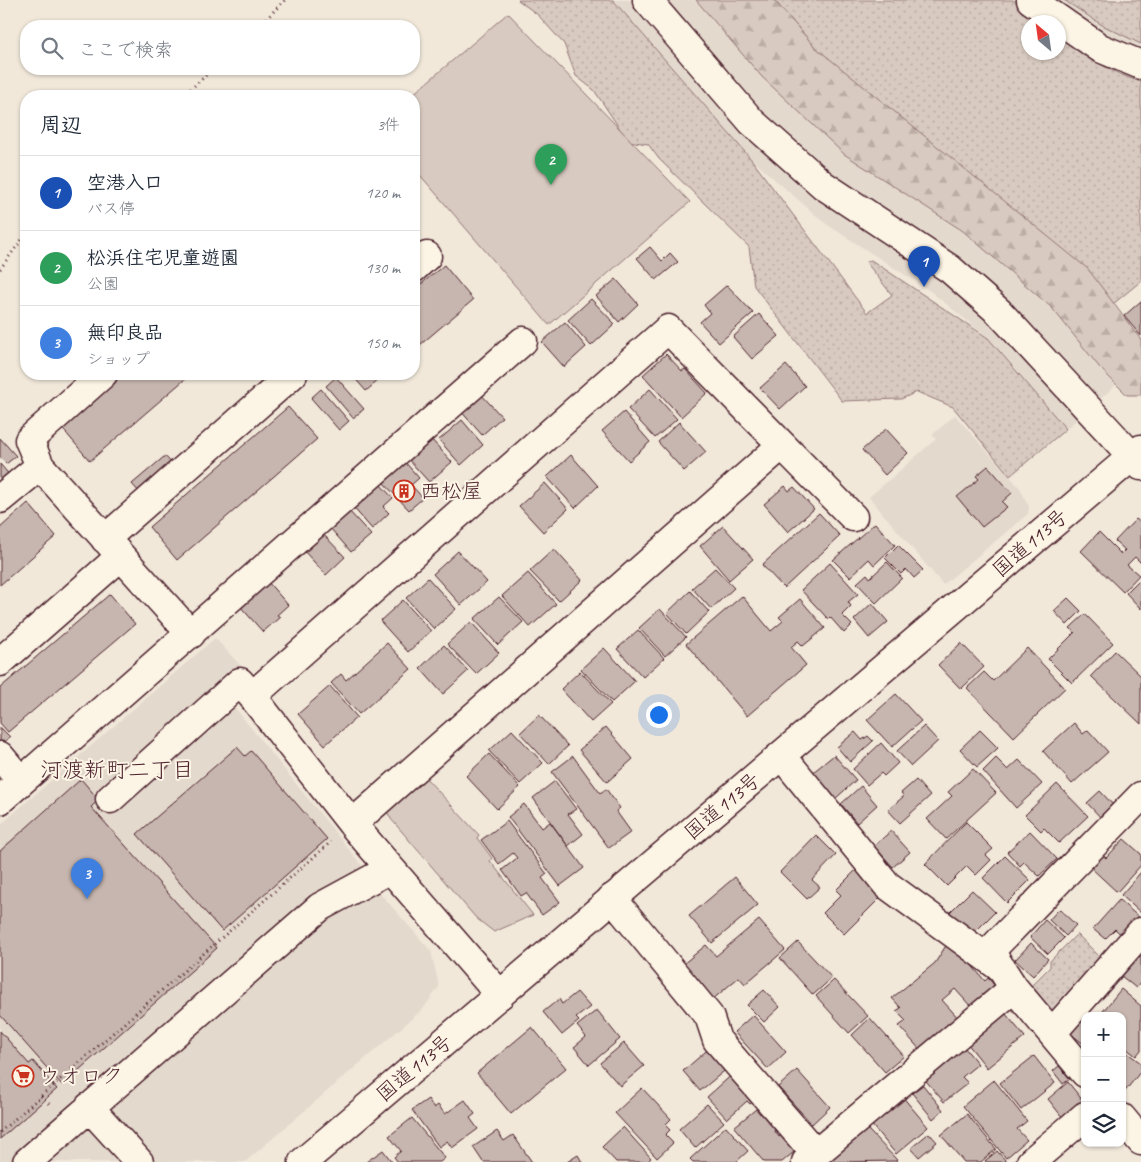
<!DOCTYPE html>
<html lang="ja">
<meta charset="utf-8">
<style>
:root{--surface:#fff;--page:#f2f2f3;--text:#1f2937;--muted:#747a83;--line:#e0e1e3;--accent:#d93025}
body{margin:0;font-family:Caveat,"Klee One",sans-serif;background:var(--page);color:var(--text)}
.controls{position:absolute;right:15px;bottom:15px;display:grid;overflow:hidden;border-radius:10px;box-shadow:0 1px 4px #0004}
.controls button{width:45px;height:45px;display:grid;place-items:center;padding:0;border:0;border-bottom:1px solid var(--line);background:var(--surface);color:var(--text);font:25px sans-serif}
.compass{position:absolute;left:1021px;top:15px;width:45px;height:45px;border-radius:50%;background:var(--surface);box-shadow:0 1px 4px #0004;rotate:331deg}
.you{position:absolute;left:658px;top:714px;width:18px;height:18px;margin:-12px;border:4px solid #fff;border-radius:50%;background:#1a73e8;box-shadow:0 0 0 8px #1a73e833}
.badge{display:grid;place-items:center;width:32px;height:32px;border-radius:50%;background:var(--accent);color:#fff;font-size:16px;font-weight:700}
.pin{position:absolute;translate:-50% -41px;filter:drop-shadow(0 1px 2px #0008)}
.pin::after{content:'';position:absolute;top:26px;width:18px;height:15px;background:inherit;clip-path:polygon(0 0,100% 0,50% 100%)}
.list{margin:0;padding:0;list-style:none}
h2{display:flex;justify-content:space-between;align-items:center;height:65px;margin:0;padding:0 20px;font-size:21px}
h2 small{font-size:16px;font-weight:400;color:var(--muted)}
.list li{display:grid;grid-template-columns:32px 1fr auto;gap:15px;align-items:center;box-sizing:border-box;height:75px;padding:0 20px;border-top:1px solid var(--line)}
.list b{display:block;font-size:19px;white-space:nowrap}
.list p{margin:0;font-size:16px;white-space:nowrap;color:var(--muted)}
.list em{font-size:16px;font-style:normal;color:var(--muted)}
.icon{flex:none;width:28px;height:28px;fill:none;stroke:currentColor;stroke-width:2;stroke-linecap:round;stroke-linejoin:round}
.map{position:relative;flex:none;width:1141px;height:1162px;overflow:hidden}
.search{position:absolute;background:var(--surface);box-shadow:0 1px 4px #0004;left:20px;top:20px;width:400px;height:55px;display:flex;align-items:center;gap:12px;box-sizing:border-box;padding:0 18px;border-radius:20px;color:var(--muted);font-size:19px}
.panel{position:absolute;background:var(--surface);box-shadow:0 1px 4px #0004;left:20px;top:90px;width:400px;height:290px;border-radius:20px}
.map>svg:first-child{display:block}
.built{fill:#e4d9cd;fill-rule:evenodd}
.grass{fill:url(#grass-dots);stroke:#917476}
.forest{fill:url(#forest-firs);stroke:#917476}
.park{fill:#d8cac0;stroke:#917476}
.building{fill:#c7b6af;stroke:#4a1f2b}
.lines{fill:none;stroke-linecap:round;stroke-linejoin:round}
.minor-casing{stroke:#4a1f2b;stroke-width:31}
.highway-casing{stroke:#4a1f2b;stroke-width:31}
.path{stroke:#4a1f2b;stroke-width:3;stroke-dasharray:1 4;stroke-linecap:butt}
.minor{stroke:#fcf5e5;stroke-width:28}
.highway{stroke:#fcf5e5;stroke-width:28}
.labels{text-anchor:middle;stroke-width:4;stroke-linejoin:round;paint-order:stroke}
.poi-label{font-size:21px;fill:#4a1f2b;stroke:#fcf5e5;text-anchor:start}
.street-label{font-size:21px;fill:#4a1f2b;stroke:#fcf5e5}
.neighbourhood-label{font-size:22px;fill:#4a1f2b;stroke:#fcf5e5}
</style>
<div class="map">
<svg width="1141" height="1162" viewBox="0 0 1141 1162">
<defs>
<pattern id="grass-dots" width="8" height="8" patternUnits="userSpaceOnUse" patternTransform="scale(1.25)"><rect width="8" height="8" fill="#d8cac0"/><path d="M2 2h.1M6 6h.1" fill="none" stroke="#bbada5" stroke-width="1.8" stroke-linecap="round"/></pattern>
<pattern id="forest-firs" width="22" height="20" patternUnits="userSpaceOnUse" patternTransform="scale(1.25)"><rect width="22" height="20" fill="#d8cac0"/><path d="M5 1l3.5 6h-7zM16 11l3.5 6h-7z" fill="#bbada5"/></pattern>
</defs>
<rect width="100%" height="100%" fill="#f1e8da"/>
<filter id="ink" filterUnits="userSpaceOnUse"><feTurbulence type="fractalNoise" baseFrequency=".02" numOctaves="2"/><feDisplacementMap in="SourceGraphic" scale="10" xChannelSelector="R" yChannelSelector="G"/><feConvolveMatrix kernelMatrix="1 2 1 2 8 2 1 2 1" color-interpolation-filters="sRGB"/></filter>
<g filter="url(#ink)">
<path class="built" d="M613,0H1141V281L1113,305L1141,363L1066,429L988,338L930,291L826,224L751,159ZM1028,22H1058V52H1028Z
M955,415L1020,488L1029,507L1028,514L943,585L869,497L936,439L932,435Z
M215,638L251,677L227,698L368,873L379,892L431,951L439,987L423,1009L245,1162H0V825Z"/>
<path class="grass" d="M518,0H613L751,159L867,313L892,295L866,262L871,260L988,338L1066,429L1010,476L953,407L917,392L901,399L842,401L754,286L749,247L659,159L648,144L628,141L594,90L576,76L564,44L538,15Z
M774,0H1013L1042,22H1028V52H1058L1059,35C1085,56 1109,72 1141,82V281L1113,304L815,47Z
M1064,0H1141V44L1102,25Z
M1077,934L1107,964L1051,1026L1024,993L1050,967V961Z"/>
<path class="forest" d="M696,0H774L815,47L1088,269L1141,340V395H1127L1100,368L1052,308L963,231L844,154L762,77Z"/>
<path class="park" d="M508,13L690,202L549,325L414,168V96H411Z
M424,776L479,835L477,838L492,858L490,861L533,915L494,932L476,918L391,819L385,808Z"/>
<path class="building" d="M650,247L662,261L670,253L678,262L656,280L637,258Z
M444,265L473,300L414,350V290Z
M616,279L638,304L619,322L596,296Z
M727,285L753,313L719,343L700,322L710,313L704,305Z
M591,299L615,324L591,346L568,320Z
M1141,301V336L1124,316Z
M759,314L779,336L752,359L733,337Z
M565,322L586,347L564,367L542,342Z
M666,354L682,371L685,369L707,393L681,417L643,375Z
M786,365L805,386L780,409L760,388Z
M121,374H191L90,461L60,426Z
M351,374H386L366,391Z
M336,377L364,409L353,418L326,386Z
M321,389L349,421L339,430L311,398Z
M650,389L677,419L655,438L628,409Z
M478,391L502,417L482,435L459,409Z
M288,407L317,439L177,560L149,527Z
M624,412L650,442L629,461L602,431Z
M462,420L483,445L461,465L439,440Z
M679,422L706,452L684,471L658,442Z
M886,429L908,453L885,475L862,450Z
M0,438L16,456L6,464L0,458Z
M430,438L452,462L429,482L407,458Z
M571,455L598,486L575,508L547,477Z
M165,456L173,465L140,493L132,484Z
M404,461L419,478L411,485L423,498L409,510L382,481Z
M0,464L12,478L0,484Z
M988,466L1012,493L1002,502L1007,507L982,527L957,497L979,479L976,476Z
M379,483L393,498L383,507L389,513L372,529L352,506Z
M545,483L568,509L543,532L519,506Z
M785,486L789,491L794,487L814,509L788,532L764,504Z
M28,503L56,536L0,585V528Z
M349,511L371,535L351,552L330,528Z
M819,513L840,536L784,588L762,565Z
M1136,519L1141,523V563L1135,557L1127,565L1139,575L1123,592L1081,551L1099,532L1121,554L1125,550L1115,541Z
M875,523L895,545L874,565L869,559L850,577L833,560Z
M723,526L753,559L729,580L700,546Z
M323,534L345,557L326,575L304,551Z
M898,545L923,570L914,578L906,569L901,574L885,558Z
M554,549L582,580L559,601L530,571Z
M458,551L487,582L461,605L433,574Z
M887,562L902,578L876,603L857,583L867,574L870,578Z
M830,563L858,594L848,602L851,606L842,615L852,625L844,633L830,617L828,619L801,590Z
M715,568L734,588L711,609L692,588Z
M528,573L556,604L530,627L502,596Z
M428,578L456,609L434,629L406,598Z
M1141,578V609L1126,593Z
M267,581L288,605L277,615L280,617L263,632L239,605Z
M690,591L709,612L686,634L667,613Z
M110,594L135,624L8,732L0,723V688Z
M742,596L771,631L783,621L779,617L800,599L825,628L803,646L798,641L791,647L806,665L747,716L686,644Z
M499,597L523,622L498,645L474,619Z
M1068,598L1081,611L1067,625L1054,611Z
M403,600L431,631L408,652L380,621Z
M872,603L888,622L869,638L854,620Z
M660,609L686,637L665,656L639,628Z
M1085,614L1113,643L1072,683L1048,659L1075,632L1070,628Z
M471,622L499,653L476,674L447,644Z
M638,630L664,658L643,677L617,649Z
M387,643L411,669L359,714L331,683L341,674L346,680Z
M961,643L984,667L961,689L938,665Z
M444,645L468,671L443,694L420,668Z
M604,648L635,681L612,702L581,669Z
M1027,648L1065,688L1014,737L967,688L984,672L993,681Z
M1115,651L1141,676V724L1091,676Z
M580,671L611,704L591,722L561,689Z
M330,686L357,717L325,745L298,714Z
M896,694L921,721L892,747L867,720Z
M539,715L568,746L549,764L520,733Z
M1074,723L1083,734L1088,730L1108,752L1072,784L1043,751Z
M924,726L938,741L911,766L897,751Z
M0,727L10,737L0,745Z
M606,727L633,759L607,782L579,750Z
M512,730L543,763L520,784L489,751Z
M980,730L998,748L977,767L960,749Z
M855,732L862,740L868,736L873,741L850,762L837,747Z
M881,743L898,763L884,776L881,773L867,785L853,769Z
M237,747L245,756L251,751L327,839L222,931L137,834Z
M489,754L520,787L497,809L466,776Z
M834,755L856,780L835,799L812,773Z
M573,756L600,793L606,789L620,808L616,811L631,832L609,848L552,772Z
M996,758L1008,770L1019,760L1042,784L1016,808L983,771Z
M973,769L996,793L946,839L927,819L952,796L948,792Z
M81,779L99,800L91,807L217,948L62,1085L0,1015V851Z
M916,780L930,796L900,823L888,810L904,796L901,793Z
M555,781L576,809L568,814L583,834L568,846L533,798Z
M1057,784L1088,816L1059,843L1044,828L1041,831L1025,815Z
M861,786L877,805L857,823L841,804Z
M1100,791L1116,808L1103,820L1087,803Z
M524,804L542,828L550,822L584,868L560,886L508,817Z
M507,821L547,874L542,878L560,902L542,915L526,893L521,896L502,870L517,858L513,853L499,864L481,840Z
M966,822L993,849L986,855L991,860L976,875L967,866L947,886L925,864Z
M891,831L910,852L893,867L874,846Z
M1030,831L1057,859L1039,876L1024,862L1020,866L1007,852Z
M816,835L836,855L812,880L820,887L807,899L780,872Z
M1124,839L1141,854V865L1117,892L1088,865L1099,852L1106,858Z
M1005,856L1030,880L1007,903L983,878Z
M858,868L884,894L844,934L823,913L841,895L836,890Z
M1141,872V913L1121,895Z
M735,877L758,905L712,943L689,916Z
M972,890L995,912L972,935L949,913Z
M1119,900L1141,919L1125,938L1115,929L1105,939L1093,929Z
M1059,909L1076,925L1066,936L1049,920Z
M759,920L785,950L745,984L739,977L712,1000L682,965L706,945L716,956Z
M1045,920L1064,938L1048,954L1030,937Z
M798,942L832,978L813,995L780,958Z
M1031,943L1048,959L1033,976L1015,960Z
M947,944L968,961L985,981L988,978L998,989L973,1009L955,989L942,1000L960,1020L922,1052L899,1026L906,1021L896,1011L901,1008L892,998L935,963Z
M1137,954L1141,957V982L1136,988L1120,975Z
M834,980L868,1016L849,1033L816,996Z
M1121,989L1141,1006V1050L1136,1056L1122,1045V1016H1099Z
M764,990L780,1007L764,1022L747,1005Z
M577,992L590,1007L576,1018L579,1021L562,1035L543,1012L559,999L562,1004Z
M597,1010L620,1039L589,1065L574,1047L586,1037L577,1026Z
M1005,1013L1025,1037L987,1068L967,1043Z
M753,1015L786,1052L768,1069L734,1032Z
M1081,1017L1085,1020V1045L1071,1034V1030Z
M870,1018L904,1056L885,1072L852,1035Z
M532,1027L566,1068L511,1114L477,1073Z
M0,1031L29,1064L33,1061L57,1089L0,1139Z
M960,1042L978,1064L962,1077L968,1083L944,1102L921,1075Z
M624,1043L644,1066L620,1086L600,1063Z
M712,1046L729,1067L700,1091L683,1071Z
M1122,1049L1141,1063V1071L1122,1095Z
M1034,1056L1055,1083L1021,1110L1000,1083Z
M1059,1066L1070,1079L1063,1084L1053,1071Z
M797,1070L830,1107L812,1124L778,1087Z
M735,1072L758,1098L750,1104L747,1101L727,1119L707,1097Z
M994,1080L1027,1121L1017,1129L1027,1140L1006,1158L963,1106Z
M1068,1082L1084,1102L1063,1118L1048,1099Z
M923,1085L943,1110L933,1119L912,1093Z
M642,1088L671,1119L665,1125L670,1130L665,1135L673,1143L657,1158L615,1113Z
M901,1095L928,1127L896,1154L869,1122Z
M428,1099L434,1108L438,1105L445,1114L465,1100L475,1114L470,1118L478,1129L452,1148L447,1141L439,1147L412,1110Z
M707,1104L724,1122L695,1148L679,1129Z
M756,1109L760,1114L766,1110L779,1126L774,1130L779,1137L787,1130L801,1146L782,1162H764L734,1127Z
M967,1114L996,1149L981,1162H964L941,1135Z
M412,1118L445,1158L440,1162H398L394,1157L401,1151L389,1136Z
M726,1126L748,1151L736,1162H693L690,1159Z
M623,1127L651,1158L647,1162H616L602,1147Z
M867,1129L898,1161L832,1162L830,1160Z
M497,1131L504,1141L513,1135L532,1162H483L473,1147Z
M929,1133L937,1142L919,1157L911,1148Z
M383,1150L392,1162H366Z
M997,1151L1007,1162H986L985,1161Z
M578,1155L582,1162H567Z"/>
<g class="lines">
<g class="minor-casing">
<path id="minor" d="M647,0L752,122L823,185L950,269L999,312L1141,466
M1031,0L1100,48L1141,65
M414,268L427,256
M40,466L191,634
M0,499L40,466L29,440L103,374
M105,539L293,374
M0,662L121,556
M0,756L21,781
M782,756L887,885L1002,969
M110,799L240,682L252,696
M0,800L523,341
M352,824L782,445
M612,898L709,1016L717,1040L815,1153
M1014,988L1085,1073
M500,995L352,824L252,696L668,329L853,517
M1052,1033L1141,932
M89,1107L139,1162
M1122,1118L1141,1141
M27,1162L320,907L390,869
M806,1162L1014,988L990,951L1141,796
M1031,1162L1085,1116"/>
</g>
<g class="highway-casing">
<path id="highway" d="M303,1162L1141,449"/>
</g>
<path class="path" d="M259,26L285,0
M183,96L213,69
M0,269L26,234
M41,1096L51,1106
M0,1132L331,842"/>
<use href="#minor" class="minor"/>
<use href="#highway" class="highway"/>
</g>
</g>
<defs>
<g id="building-ring" transform="scale(1.125)"><circle r="9.5" fill="#fcf5e5" stroke="#c8321e" stroke-width="1.5"/><path d="M-4-6H4V6H1V3H-1V6H-4ZM-2.5-4.3h1.7v1.8h-1.7ZM.8-4.3h1.7v1.8H.8ZM-2.5-1h1.7V.8h-1.7ZM.8-1h1.7V.8H.8Z" fill="#c8321e"/></g>
<g id="supermarket-ring" transform="scale(1.125)"><circle r="9.5" fill="#fcf5e5" stroke="#c8321e" stroke-width="1.5"/><path d="M-6-5.5h2.5l.6 2H6L4.5 2H-2.5L-4.4-4H-6ZM-1.5 3.2a1.3 1.3 0 1 0 .1 0ZM3 3.2a1.3 1.3 0 1 0 .1 0Z" fill="#c8321e"/></g>
</defs>
<g fill-rule="evenodd">
<use href="#building-ring" x="404" y="491"/>
<use href="#supermarket-ring" x="23" y="1076"/>
</g>
<g class="labels">
<g class="poi-label">
<text x="420" y="498">西松屋</text>
<text x="39" y="1083">ウオロク</text>
</g>
<g class="street-label">
<text transform="translate(1030 543) rotate(-41)" y="7">国道113号</text>
<text transform="translate(722 806) rotate(-40)" y="7">国道113号</text>
<text transform="translate(414 1068) rotate(-40)" y="7">国道113号</text>
</g>
<g class="neighbourhood-label">
<text x="117" y="777">河渡新町二丁目</text>
</g>
</g>
</svg>
<div class="controls">
<button>+</button>
<button>−</button>
<button><svg class="icon" aria-label="layers" viewBox="0 0 24 24"><path d="M12 4l9 5-9 5-9-5zM3 14l9 5 9-5"/></svg></button>
</div>
<svg class="compass" viewBox="-18 -18 36 36"><path d="M0-13l5 13h-10z" fill="#e53935"/><path d="M0 13l5-13h-10z" fill="#747a83"/></svg>
<div class="you"></div>
<div class="pin badge" style="left:924px;top:287px;background:#1a4fb4">1</div>
<div class="pin badge" style="left:551px;top:185px;background:#2e9e5b">2</div>
<div class="pin badge" style="left:87px;top:899px;background:#3f7fe0">3</div>
<div class="search"><svg class="icon" aria-label="search" viewBox="0 0 24 24"><circle cx="10" cy="10" r="6"/><path d="M15 15l6 6"/></svg>ここで検索</div>
<section class="panel">
<h2>周辺<small>3件</small></h2>
<ul class="list">
<li><span class="badge" style="background:#1a4fb4">1</span><div><b>空港入口</b><p>バス停</p></div><em>120 m</em></li>
<li><span class="badge" style="background:#2e9e5b">2</span><div><b>松浜住宅児童遊園</b><p>公園</p></div><em>130 m</em></li>
<li><span class="badge" style="background:#3f7fe0">3</span><div><b>無印良品</b><p>ショップ</p></div><em>150 m</em></li>
</ul>
</section>
</div>
